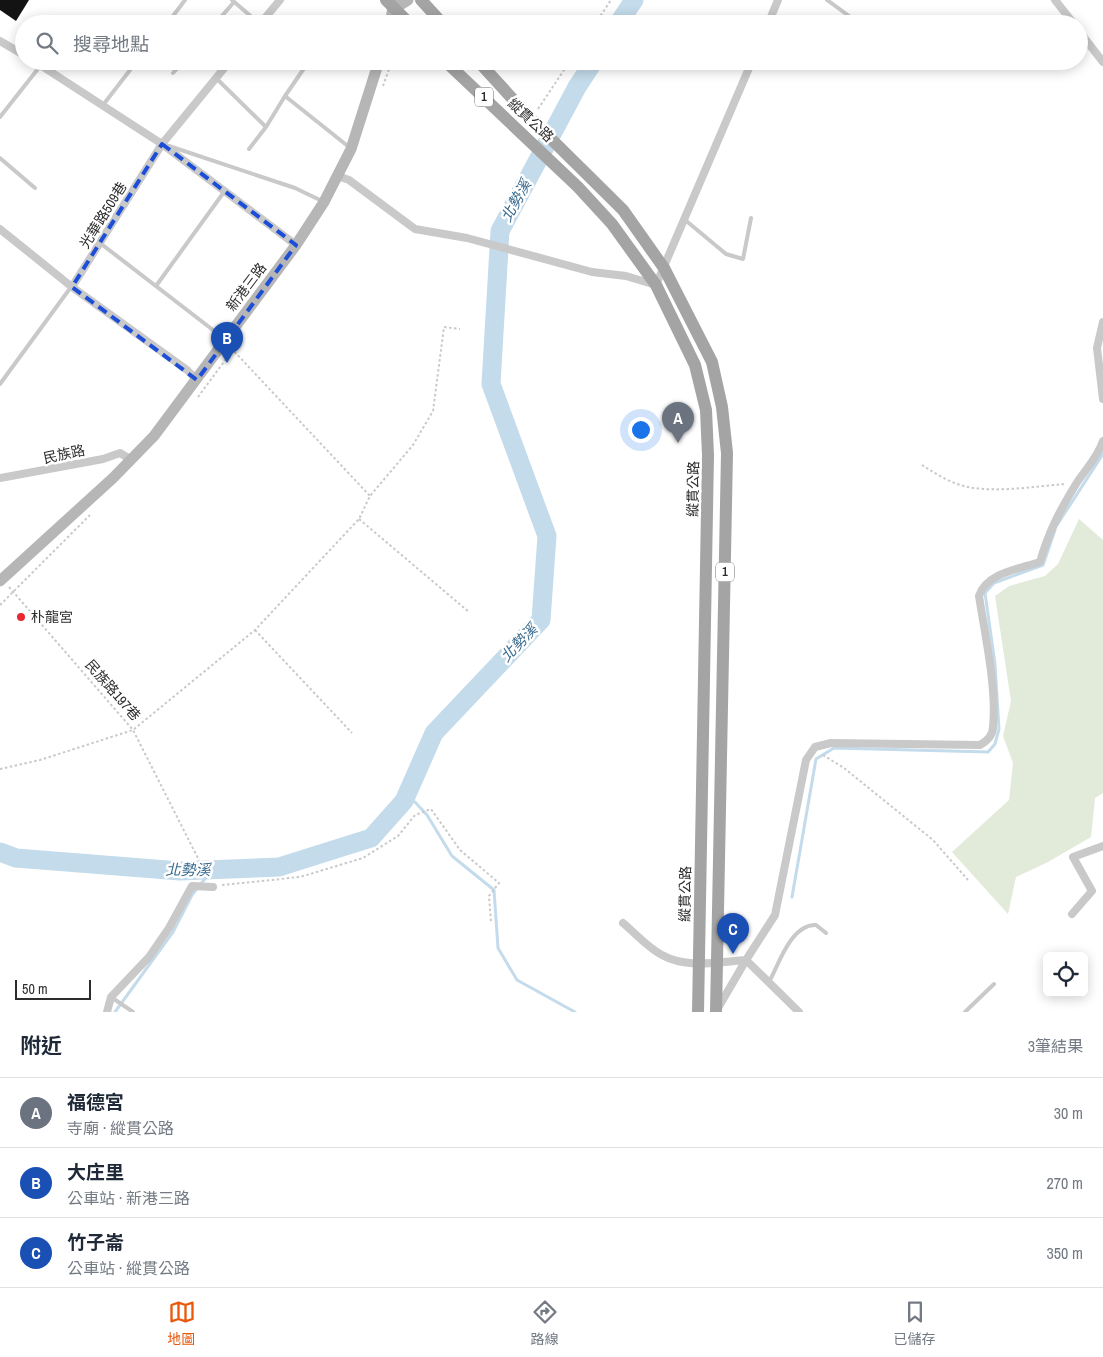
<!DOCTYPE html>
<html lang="zh-TW">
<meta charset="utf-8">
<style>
:root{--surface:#fff;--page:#f2f2f3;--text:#1f2937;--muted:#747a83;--line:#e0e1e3;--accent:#ea580c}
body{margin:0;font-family:"Archivo Narrow","Noto Sans TC",sans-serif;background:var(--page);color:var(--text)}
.controls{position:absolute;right:15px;bottom:15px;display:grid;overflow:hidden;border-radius:8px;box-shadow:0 2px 12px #0003}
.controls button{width:45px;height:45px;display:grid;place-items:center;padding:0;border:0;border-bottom:1px solid var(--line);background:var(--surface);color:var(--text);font:25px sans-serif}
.scale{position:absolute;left:15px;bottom:12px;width:76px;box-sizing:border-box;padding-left:5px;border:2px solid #2c2c2c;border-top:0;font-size:14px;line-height:18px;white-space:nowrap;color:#2c2c2c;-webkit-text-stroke:4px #fff;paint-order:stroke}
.you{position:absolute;left:640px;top:429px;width:18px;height:18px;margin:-12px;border:4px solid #fff;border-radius:50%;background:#1a73e8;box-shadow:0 0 0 8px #1a73e833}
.badge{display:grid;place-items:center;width:32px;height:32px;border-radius:50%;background:var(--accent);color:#fff;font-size:16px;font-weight:700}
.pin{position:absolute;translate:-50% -41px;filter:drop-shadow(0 1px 2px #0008)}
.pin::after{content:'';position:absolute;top:26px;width:18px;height:15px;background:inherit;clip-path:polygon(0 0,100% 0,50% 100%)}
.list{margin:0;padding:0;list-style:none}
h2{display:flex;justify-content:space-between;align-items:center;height:65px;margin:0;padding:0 20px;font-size:21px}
h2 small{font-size:16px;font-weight:400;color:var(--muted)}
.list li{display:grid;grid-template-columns:32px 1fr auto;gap:15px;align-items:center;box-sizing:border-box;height:70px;padding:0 20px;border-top:1px solid var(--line)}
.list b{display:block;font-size:19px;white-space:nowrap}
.list p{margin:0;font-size:16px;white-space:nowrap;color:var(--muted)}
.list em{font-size:16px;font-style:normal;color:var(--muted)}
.icon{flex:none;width:28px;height:28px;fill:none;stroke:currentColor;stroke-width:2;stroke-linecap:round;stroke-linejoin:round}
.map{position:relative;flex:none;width:1103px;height:1012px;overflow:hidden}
.search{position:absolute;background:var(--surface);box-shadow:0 2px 12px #0003;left:15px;right:15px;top:15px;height:55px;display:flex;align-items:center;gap:12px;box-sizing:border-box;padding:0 18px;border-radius:28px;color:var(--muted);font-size:19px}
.sheet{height:275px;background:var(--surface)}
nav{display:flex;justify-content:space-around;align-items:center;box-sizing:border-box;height:70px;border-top:1px solid var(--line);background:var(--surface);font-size:14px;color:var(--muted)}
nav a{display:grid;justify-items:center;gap:2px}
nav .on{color:var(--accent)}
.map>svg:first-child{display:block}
.green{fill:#e2ead9}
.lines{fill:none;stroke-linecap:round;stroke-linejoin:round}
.stream{stroke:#c4dbeb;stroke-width:3}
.river{stroke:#c4dbeb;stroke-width:19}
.building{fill:#131313}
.path{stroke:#c9c9c9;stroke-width:2;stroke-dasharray:2.5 2.5;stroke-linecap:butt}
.lane{stroke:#c9c9c9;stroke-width:4}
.street{stroke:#c9c9c9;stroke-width:8}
.secondary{stroke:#b6b6b6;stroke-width:11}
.primary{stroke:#a4a4a4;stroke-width:12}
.marked{fill:none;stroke:#1d4ed8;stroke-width:4;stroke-dasharray:10 6;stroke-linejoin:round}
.poi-dot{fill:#e82932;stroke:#fff;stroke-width:2}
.labels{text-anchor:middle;stroke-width:5;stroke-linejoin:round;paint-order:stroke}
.shield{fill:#fff;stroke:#6b6b6b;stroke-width:1}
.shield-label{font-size:12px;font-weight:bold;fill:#2c2c2c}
.street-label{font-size:14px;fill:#2c2c2c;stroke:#fff}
.poi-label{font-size:14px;fill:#2c2c2c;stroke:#fff;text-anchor:start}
.water-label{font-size:15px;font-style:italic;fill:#396b8f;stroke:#fff}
</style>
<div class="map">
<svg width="1103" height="1012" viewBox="0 0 1103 1012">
<rect width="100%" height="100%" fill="#fff"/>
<path class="green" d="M1079,519L1103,540V793L1095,798L1091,837L1048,862L1016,877L1008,914L952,852L1009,800L1013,763L1003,736L1011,701L995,596L1009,586L1045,576L1058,564Z"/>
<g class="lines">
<path class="stream" d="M1057,525L1103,454
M404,801L415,802L427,815L452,856L494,890L498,948L517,980L575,1012
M792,897L816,759L834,748L988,752L995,744L999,729L995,664L985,593L994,583L1043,565L1055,530
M115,1012L173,932L192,895L212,870"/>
<path class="river" d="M618,24L634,0
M0,852L16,858L180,871L279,867L371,838L404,801L434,733L541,620L547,536L491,384L500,231L577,87L594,61"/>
</g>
<path class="building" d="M0,0H29L16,21L0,10Z"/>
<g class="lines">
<path class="path" d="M595,24L611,0
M383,86L392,61
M538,109L570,61
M231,348L370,496
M198,397L226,359
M922,465C936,474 952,484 968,487C999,493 1035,486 1066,484
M359,519L469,612
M9,587L133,730L208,878
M0,605L90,515
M255,630L352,733
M823,755L844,768L933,840L968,880
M0,769L40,760L133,730L255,630L359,519L370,496L413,445L433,411L444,327L460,329
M222,885L300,877L363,858L398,836L415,815L431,809L460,850L499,883L489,896L491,922"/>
<path class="lane" d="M232,0L260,24
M827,0L860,24
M167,24L185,0
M215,24L234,2
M173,73L184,61
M216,78L266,127L285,96L349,147
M285,96L307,64L303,61
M103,105L137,61
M0,117L41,65
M169,146L295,188L322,201
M249,149L266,127
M0,158L35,188
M684,219L726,254L743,259L751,218
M100,243L213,330L223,341
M156,286L224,192
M0,384L71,287
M769,982C779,964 791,924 816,925L826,933
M111,997L133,1012
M965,1012L994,984"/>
<path class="street" d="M1055,0L1074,24
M260,24L280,0
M768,24L778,0
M1079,31L1103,62
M0,41L24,55
M34,61L162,144L296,245
M338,176L349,180L415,229L467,238L592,272L626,276L656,285L752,61
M0,229L72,287L187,370L197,380
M72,287L162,144L230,61
M1103,322L1097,348L1103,399
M0,478L103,459L120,453L130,459
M1072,914L1092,891L1073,857L1103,846
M623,923C635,933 648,948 662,955C687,969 718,962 746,960L775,915L806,760L815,747L831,743L980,745C987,741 993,735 993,727C997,689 985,635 979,596C986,573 1019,569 1040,562C1048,533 1060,510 1076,484C1085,470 1098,457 1103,441
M718,1008L746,960L799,1012
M107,1012L111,997L149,957L169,928L192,886L213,887"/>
<path class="secondary" d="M395,8L408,0
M390,24L394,2
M0,581L113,478L154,436L296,245L324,202L351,149L379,61"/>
<path class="primary" d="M386,0L410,24
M421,0L443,24
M445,61L578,187L612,224L656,285L695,365L706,410L708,455L698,1012
M478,61L531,119L623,210L664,268L712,362L722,407L727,453L716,1012"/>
</g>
<path class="marked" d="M162,144L296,245L197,380L72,287Z"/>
<circle class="poi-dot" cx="21" cy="617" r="5"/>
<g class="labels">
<g class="shield">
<rect x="475" y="87.5" width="18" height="19" rx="4"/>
<rect x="716" y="562.5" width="18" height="19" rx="4"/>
</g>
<g class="shield-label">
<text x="484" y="101">1</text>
<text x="725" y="576">1</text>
</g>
<g class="street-label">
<text transform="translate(531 120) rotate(43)" y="5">縱貫公路</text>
<text transform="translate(103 215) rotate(-58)" y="5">光華路509巷</text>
<text transform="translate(246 287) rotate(-53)" y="5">新港三路</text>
<text transform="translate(64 454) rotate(-12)" y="5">民族路</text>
<text transform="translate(693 489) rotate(-89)" y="5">縱貫公路</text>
<text transform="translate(113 690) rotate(49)" y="5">民族路197巷</text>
<text transform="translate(685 894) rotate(-89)" y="5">縱貫公路</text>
</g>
<g class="poi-label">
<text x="31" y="622">朴龍宮</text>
</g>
<g class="water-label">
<text transform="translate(516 201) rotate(-61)" y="5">北勢溪</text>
<text transform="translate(519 643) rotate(-46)" y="5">北勢溪</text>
<text x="188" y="875">北勢溪</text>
</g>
</g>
</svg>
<div class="controls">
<button><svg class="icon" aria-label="locate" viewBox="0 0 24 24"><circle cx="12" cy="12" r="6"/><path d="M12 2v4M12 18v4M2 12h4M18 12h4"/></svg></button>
</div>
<div class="scale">50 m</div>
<div class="you"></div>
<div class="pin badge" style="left:678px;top:443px;background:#6b7280">A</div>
<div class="pin badge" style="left:227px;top:363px;background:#1a4fb4">B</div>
<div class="pin badge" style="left:733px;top:954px;background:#1a4fb4">C</div>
<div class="search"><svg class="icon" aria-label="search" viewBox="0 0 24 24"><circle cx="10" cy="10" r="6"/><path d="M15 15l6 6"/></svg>搜尋地點</div>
</div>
<section class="sheet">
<h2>附近<small>3筆結果</small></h2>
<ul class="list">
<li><span class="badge" style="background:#6b7280">A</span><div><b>福德宮</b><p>寺廟 · 縱貫公路</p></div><em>30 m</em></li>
<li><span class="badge" style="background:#1a4fb4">B</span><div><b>大庄里</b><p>公車站 · 新港三路</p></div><em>270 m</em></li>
<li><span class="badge" style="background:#1a4fb4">C</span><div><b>竹子崙</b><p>公車站 · 縱貫公路</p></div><em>350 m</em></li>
</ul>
</section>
<nav>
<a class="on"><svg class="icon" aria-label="map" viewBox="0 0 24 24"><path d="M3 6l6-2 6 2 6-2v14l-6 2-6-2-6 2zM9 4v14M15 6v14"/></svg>地圖</a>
<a><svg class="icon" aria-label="directions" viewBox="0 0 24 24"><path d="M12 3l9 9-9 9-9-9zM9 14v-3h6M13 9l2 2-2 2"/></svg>路線</a>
<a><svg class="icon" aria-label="saved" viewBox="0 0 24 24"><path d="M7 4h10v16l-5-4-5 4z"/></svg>已儲存</a>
</nav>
